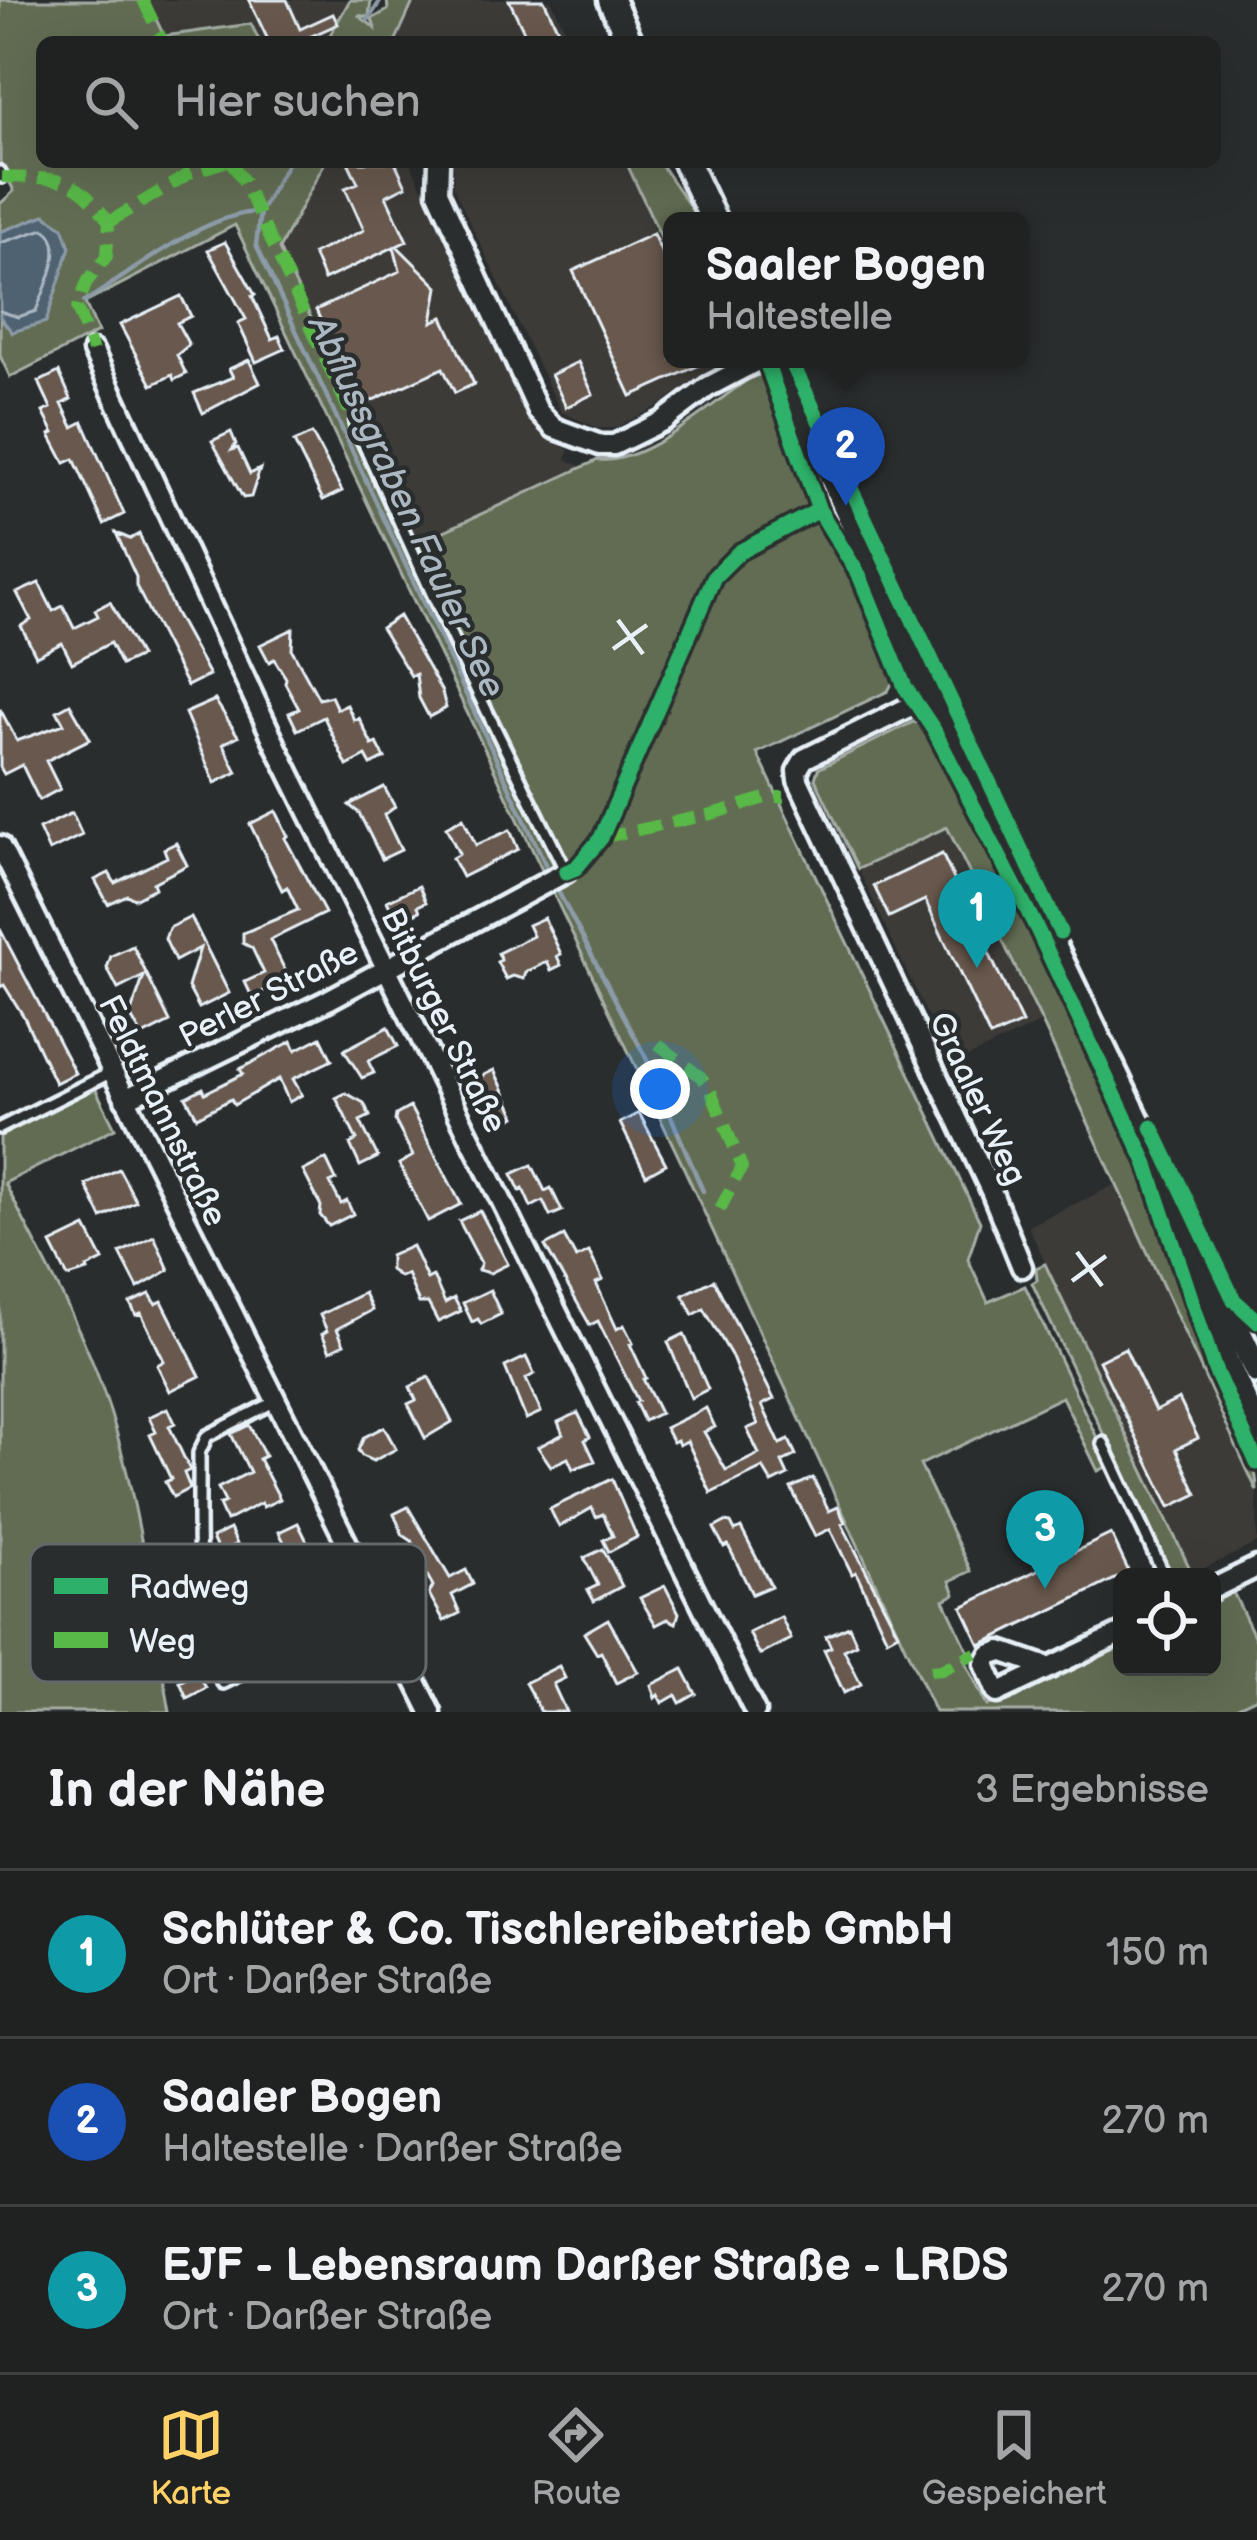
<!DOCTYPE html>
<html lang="de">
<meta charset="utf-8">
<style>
:root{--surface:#202222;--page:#2d2f2f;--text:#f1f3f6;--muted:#a2a4a5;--line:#3d3f40;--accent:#ffd166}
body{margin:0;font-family:"Balsamiq Sans",sans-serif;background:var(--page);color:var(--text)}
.controls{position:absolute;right:36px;bottom:36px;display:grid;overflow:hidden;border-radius:18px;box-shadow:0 12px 48px #0002}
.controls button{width:108px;height:108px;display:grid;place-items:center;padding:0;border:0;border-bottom:3px solid var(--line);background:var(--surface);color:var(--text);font:60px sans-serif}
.you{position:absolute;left:660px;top:1089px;width:42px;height:42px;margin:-30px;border:9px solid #fff;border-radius:50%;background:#1a73e8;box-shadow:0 0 0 18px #1a73e833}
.badge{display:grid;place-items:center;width:78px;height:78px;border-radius:50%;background:var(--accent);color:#fff;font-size:39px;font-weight:700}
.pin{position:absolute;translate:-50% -99px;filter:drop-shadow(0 3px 6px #0008)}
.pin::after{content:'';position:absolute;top:63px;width:42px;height:36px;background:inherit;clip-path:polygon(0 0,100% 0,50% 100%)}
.popup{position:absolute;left:663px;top:212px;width:366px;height:156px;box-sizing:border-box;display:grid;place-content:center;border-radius:18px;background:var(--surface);filter:drop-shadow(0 3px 9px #0005);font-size:39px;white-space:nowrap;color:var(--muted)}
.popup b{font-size:45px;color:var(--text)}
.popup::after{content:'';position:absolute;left:50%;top:100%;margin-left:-24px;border:24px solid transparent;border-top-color:var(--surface)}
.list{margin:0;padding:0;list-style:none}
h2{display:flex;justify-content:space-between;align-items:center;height:156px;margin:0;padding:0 48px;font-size:51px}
h2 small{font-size:39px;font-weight:400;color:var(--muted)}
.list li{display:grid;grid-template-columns:78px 1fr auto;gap:36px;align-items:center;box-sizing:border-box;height:168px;padding:0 48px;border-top:3px solid var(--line)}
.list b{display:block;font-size:45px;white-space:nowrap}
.list p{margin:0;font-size:39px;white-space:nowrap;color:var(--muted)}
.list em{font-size:39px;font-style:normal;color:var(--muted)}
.icon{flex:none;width:66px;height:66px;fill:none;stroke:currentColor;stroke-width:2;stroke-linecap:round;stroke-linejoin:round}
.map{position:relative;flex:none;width:1257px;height:1712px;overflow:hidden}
.search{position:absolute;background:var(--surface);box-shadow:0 12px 48px #0002;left:36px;right:36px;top:36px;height:132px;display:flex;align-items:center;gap:30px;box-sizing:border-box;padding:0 42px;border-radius:18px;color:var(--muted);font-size:45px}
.sheet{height:660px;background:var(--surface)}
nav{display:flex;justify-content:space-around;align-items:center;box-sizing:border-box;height:168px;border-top:3px solid var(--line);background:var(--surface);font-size:33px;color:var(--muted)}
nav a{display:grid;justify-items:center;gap:6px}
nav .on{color:var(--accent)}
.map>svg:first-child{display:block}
.built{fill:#3c3a38}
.green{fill:#626c53;stroke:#a5aea6;stroke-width:3}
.water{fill:#4f6272;stroke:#8c9ba8;stroke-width:3}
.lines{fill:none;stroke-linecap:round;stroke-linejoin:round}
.shore{stroke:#abb8c2;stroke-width:3}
.stream{stroke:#8c9ba8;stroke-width:4.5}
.building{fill:#67584e;stroke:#e8f1f8;stroke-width:3}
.service-casing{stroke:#e8f1f8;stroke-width:18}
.minor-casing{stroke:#e8f1f8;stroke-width:27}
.secondary-casing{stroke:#e8f1f8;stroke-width:33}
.service{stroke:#2a2d2e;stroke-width:9}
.minor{stroke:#2a2d2e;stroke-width:18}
.secondary{stroke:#2a2d2e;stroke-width:24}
.quiet{stroke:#58b947;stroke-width:12;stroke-dasharray:24 12;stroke-linecap:butt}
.cycleway-casing{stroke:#2a2d2e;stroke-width:22}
.cycleway{stroke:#2db169;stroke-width:15}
.ticks{fill:none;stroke:#e8f1f8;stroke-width:4.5}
.labels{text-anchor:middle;stroke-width:9;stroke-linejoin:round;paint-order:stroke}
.street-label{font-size:33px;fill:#e8f1f8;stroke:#2a2d2e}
.water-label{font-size:36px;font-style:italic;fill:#abb8c2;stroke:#2a2d2e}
.key{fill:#2a2d2e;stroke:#63686b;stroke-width:3}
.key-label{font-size:33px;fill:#e8f1f8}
</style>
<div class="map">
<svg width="1257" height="1712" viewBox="0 0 1257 1712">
<rect width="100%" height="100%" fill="#2a2d2e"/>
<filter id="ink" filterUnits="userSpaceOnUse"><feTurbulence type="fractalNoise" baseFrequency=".00833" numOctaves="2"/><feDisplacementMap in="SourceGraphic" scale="24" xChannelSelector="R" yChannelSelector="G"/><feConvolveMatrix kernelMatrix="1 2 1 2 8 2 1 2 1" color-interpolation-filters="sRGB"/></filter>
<g filter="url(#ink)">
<path class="built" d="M147,0H349L330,35L315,42H260L251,24L164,36Z
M414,0H551L571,42H395Z
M325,162H410L527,417L543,437L569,450L566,460L583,467L415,544L279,249Z
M454,162H626L672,261V359H718L720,362L656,407L614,428H598L561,412L453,187Z
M947,826L1042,1022L951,1065L858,869Z
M1117,1184L1257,1491V1543L1192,1574L1028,1226Z"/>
<path class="green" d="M0,0H147L164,36L251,24L260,42H42V162H325L279,249L416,544L598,460C647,465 711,403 752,377L769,373L811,501L846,563L894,680L888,691L757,753L980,1222L968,1259L988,1302L1025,1286L1110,1465L1098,1471L1062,1397L920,1465L971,1571L950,1581L955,1594L944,1600L970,1655L964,1659L987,1706L1122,1641V1667H1212V1604L1233,1592L1257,1642V1697L1225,1712H935L682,1164L235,225L85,303L98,332L10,377L0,356V317L12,332L45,215L0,232V204L14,191L0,162Z
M350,0H371L369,17L358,15L375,28L372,19L388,10L387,0H414L395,42H315L330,35Z
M626,162H659L700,221H672V261Z
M913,722L927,725L935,735C1002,879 1083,1016 1144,1163C1172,1227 1188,1297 1210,1363C1225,1406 1257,1446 1257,1491L1042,1022L947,827L858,869L815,779L818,769Z
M95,1088L115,1128L5,1183C38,1251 78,1318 103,1390C139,1493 151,1604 170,1712H0V1136Z
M1045,1264L1192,1573L1197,1571L1198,1576L1171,1577L1032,1283L1037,1280L1036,1268Z"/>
<path class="water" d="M45,215L63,227L70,247L46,322L12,332L0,317V232Z"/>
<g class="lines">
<path class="shore" d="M0,243L44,229C69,244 44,289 36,311L18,317L0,311"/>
<path class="stream" d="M368,20L381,0
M288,162L260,212L256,245L549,872
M84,302C132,273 205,212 260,212
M558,891L646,1058L703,1191"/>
</g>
<path class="building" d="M249,0H287L300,29L333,14L338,24L305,39L307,42H269Z
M509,0H544L562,38L529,42Z
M348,162H395L406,186L386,196L407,241L397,246L438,287L432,322L443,317L474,384L455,393L443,368L360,406L354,394L357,392L352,389L316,310L400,271L394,247L324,280L313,254L364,230L345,188L358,183Z
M653,234L672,275V359H713L631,396L573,271Z
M225,242L255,295L252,296L272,339L279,336L285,349L256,362L238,323L246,319L208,250Z
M181,296L191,316L177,323L189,345L177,355L186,374L174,380L172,375L152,385L120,325Z
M249,360L260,383L203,413L194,393L233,377L229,369Z
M578,362L593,394L566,407L551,375Z
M59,372L71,399L62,404L73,427L83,422L124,514L104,524L74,459L65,463L50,435L54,433L43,412L51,408L39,382Z
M231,432L236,444L232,450L238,448L250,474L260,469L251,497L243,498L212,441Z
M312,434L342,491L323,500L294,442Z
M116,533L130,539L139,534L175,613L209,675L187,686L136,586V577Z
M39,583L53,611L63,606L74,628L98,616L95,610L110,602L140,656L121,665L110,643L72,663L62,643L36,656L21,626L31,620L17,593Z
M399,616L442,692L446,708L429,717L419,698L416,674L411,676L381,628Z
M293,629L292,650L319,699L331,696L337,709L347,705L354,720L359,718L372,745L377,743L385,758L371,765L366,756L347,766L324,717L297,730L289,713L299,709L285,683L286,678L274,659L269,662L260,645Z
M215,700L238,736L223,744L237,772L215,783L185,713Z
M70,704L90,739L46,761L60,789L39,800L22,765L4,774L0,767V709L17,741L64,724L57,711Z
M384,787L395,807L384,815L401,850L382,859L359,813L349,805Z
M276,811L288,836L285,838L325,913L270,940L289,978L252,997L245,982L264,973L252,948L243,943V933L298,910L287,887L282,890L250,824Z
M72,813L82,835L49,851L39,829Z
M463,818L476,845L510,830L518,849L462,877L452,858L459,854L446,827Z
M176,843L187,865L153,883L155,888L134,899L127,895L108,904L95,880L109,873L115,883L167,857L164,849Z
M942,854L1022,1023L990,1037L925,900L889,917L874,886Z
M419,886L426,902L418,906L420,911L397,922L387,901Z
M191,917L229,993L199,1008L188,987L200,948L175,961L165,939L169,928Z
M544,918L561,954L557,956L561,965L551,970L547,962L526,972L524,979L513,976L506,979L497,962L501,960L498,953L533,936L528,925Z
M0,929L75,1073L55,1083L24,1017L4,985L0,987Z
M133,946L170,1022L142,1036L130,1015L144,976L118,989L107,968L111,956Z
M388,1027L398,1046L368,1061L374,1073L362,1078L344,1050Z
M321,1037L332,1060L293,1079L302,1095L289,1102L279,1079L234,1105L231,1099L197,1117L186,1097L203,1088L205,1093L243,1074L240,1069L292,1041L296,1050Z
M494,1070L516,1116L504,1122L501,1116L495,1119L476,1079Z
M346,1093L364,1103L370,1116L360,1121L378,1157L360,1166L350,1144L357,1140L336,1098Z
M410,1107L461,1204L428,1221L399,1164L413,1156L395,1121L396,1115Z
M639,1113L666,1164L646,1175L620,1123Z
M326,1159L336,1180L330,1183L341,1204L347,1201L353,1214L329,1226L320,1215L321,1206L303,1171Z
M532,1165L545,1191L551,1188L562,1211L550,1216L543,1201L531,1207L523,1189L520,1191L512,1174Z
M119,1169L136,1201L102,1218L86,1185Z
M480,1211L508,1264L490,1273L478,1270L481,1263L459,1221Z
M86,1227L103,1260L87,1268L88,1271L68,1277L51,1244Z
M154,1236L169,1270L138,1288L120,1253Z
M564,1236L576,1258L589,1252L603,1280L596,1283L617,1329L624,1325L633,1343L630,1344L646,1378L643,1379L660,1413L644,1421L635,1402L638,1401L598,1321L590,1325L545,1246Z
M412,1246L427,1279L433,1276L445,1303L454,1298L461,1311L438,1322L428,1303H419L407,1274L400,1277L390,1270V1256Z
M714,1280L774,1399L762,1405L780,1444L789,1440L796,1455L782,1462L788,1475L772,1483L763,1468L711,1493L687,1441L679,1445L677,1440L673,1442L665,1428L706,1408L715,1427L704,1432L726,1470L759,1454L747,1429L758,1424L731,1355L704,1309L693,1315L683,1295Z
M490,1290L501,1314L481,1324L478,1319L472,1322L463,1303Z
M364,1293L372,1310L337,1329L344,1344L330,1351L322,1334L327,1331L320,1315Z
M150,1294L156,1304L162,1301L200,1376L170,1391L157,1365L164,1361L141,1313L136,1315L130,1303Z
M684,1334L708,1389L691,1398L668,1342Z
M1125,1348L1155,1411L1179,1399L1198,1438L1176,1449L1197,1494L1170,1507L1099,1361Z
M526,1357L534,1374L526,1379L541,1412L526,1419L505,1367Z
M429,1377L452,1422L425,1438L408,1404L416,1400L410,1387Z
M168,1408L175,1423L169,1426L190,1470L184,1473L190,1488L173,1497L165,1482L171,1479L150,1435L156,1432L149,1417Z
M578,1413L590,1437L585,1440L595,1461L573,1469L568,1458L551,1466L538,1447L563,1434L558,1422Z
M249,1425L265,1456L259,1459L280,1499L263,1507L261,1503L226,1521L219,1505L225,1502L218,1488L250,1472L231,1434Z
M384,1427L396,1449L373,1461L362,1456L358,1450L364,1437Z
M813,1478L829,1511L838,1507L845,1522L842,1524L898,1633L887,1639L856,1572L852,1574L830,1529L815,1536L791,1488Z
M612,1479L637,1537L609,1552L603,1540L613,1536L603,1514L596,1517L592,1508L559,1527L550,1509Z
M408,1507L450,1578L466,1570L473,1584L452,1595L460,1613L444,1621L429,1594L433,1586L423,1568L415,1566L420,1558L412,1541L403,1535L394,1514Z
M725,1522L731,1523L735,1531L741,1528L771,1586L752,1594L728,1545L724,1547L714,1528Z
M298,1523L335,1598L316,1607L279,1532Z
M230,1529L237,1544L231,1547L238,1562L235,1564L258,1611L240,1620L212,1556L219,1553L212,1538Z
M1111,1534L1129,1572L980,1645L962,1607Z
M603,1549L622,1586L594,1601L588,1590L598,1585L584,1558Z
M183,1555L190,1570L184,1574L191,1588L184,1592L195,1614L196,1621L191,1623L200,1643L188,1635L205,1671L198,1673L206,1688L187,1698L180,1682L186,1679L179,1664L187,1661L173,1632L179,1629L172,1614L179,1611L165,1582L172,1579L165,1564Z
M665,1586L679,1613L676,1623L668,1619L656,1625L640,1598Z
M781,1617L791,1639L760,1655L749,1633Z
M608,1619L638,1672L616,1683L601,1652L597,1654L584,1633Z
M849,1626L857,1644L844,1650L861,1684L844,1693L824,1650L831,1647L826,1636Z
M353,1633L371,1669L348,1680L330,1642Z
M559,1666L565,1678L553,1684L566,1712H541L525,1683Z
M683,1669L696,1694L680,1703L676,1695L662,1703L658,1695L655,1698L651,1685Z"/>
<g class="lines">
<g class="service-casing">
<path id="service" d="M0,172L2,177
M355,424L469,675L566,872
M0,1128L112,1072
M276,1401L207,1436L199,1453C200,1516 193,1630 223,1683L380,1608
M1103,1443L1165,1577"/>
</g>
<g class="minor-casing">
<path id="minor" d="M439,162L438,192L538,411L554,428L600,445H614L663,421L708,387L761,359
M93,351L278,750L755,1712
M933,695L804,759L797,771L798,780L992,1193L1022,1267
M0,846L431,1712
M125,1099L328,1000L566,872
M1212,1589L1257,1567
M1050,1668L1001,1651L990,1655L985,1664L997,1693L1122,1633"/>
</g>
<g class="secondary-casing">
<path id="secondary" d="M611,0L630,42
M686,162L714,221
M778,359L933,695L1257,1371
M1184,1248L1224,1358L1257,1431"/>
</g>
<use href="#service" class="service"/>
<use href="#minor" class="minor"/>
<use href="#secondary" class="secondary"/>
<path class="quiet" d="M143,0L163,42
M231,162L244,182L355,424
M2,177C58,179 74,173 109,222L107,256L87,282L77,308L93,351
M109,222L192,172L225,162
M601,838L716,813L768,797H784
M658,1044L701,1077L710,1089L742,1167L720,1209
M930,1671L941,1670L976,1653"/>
<g class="cycleway-casing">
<path id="cycleway" d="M765,359L819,510L860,577L905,687L934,730L1037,929L1146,1162L1215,1370L1257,1463
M790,359L1060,932
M566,872L576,868L601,838L714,577L739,552L819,510
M1152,1127L1234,1300L1257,1321"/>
</g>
<use href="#cycleway" class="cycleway"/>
</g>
</g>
<path class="ticks" d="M618,620L643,654M613,649L647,625M1077,1252L1102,1286M1072,1281L1106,1256"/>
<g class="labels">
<g class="street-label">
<text transform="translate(268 993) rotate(-27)" y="12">Perler Straße</text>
<text transform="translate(445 1020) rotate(64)" y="12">Bitburger Straße</text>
<text transform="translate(979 1098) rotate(65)" y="12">Graaler Weg</text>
<text transform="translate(164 1110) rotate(64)" y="12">Feldtmannstraße</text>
</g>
<g class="water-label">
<text transform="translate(408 506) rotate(65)" y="13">Abflussgraben Fauler See</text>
</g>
</g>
<rect x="30" y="1544" width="396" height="138" rx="18" class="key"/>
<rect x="54" y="1578" width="54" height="16" fill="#2db169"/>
<rect x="54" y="1632" width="54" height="16" fill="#58b947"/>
<g class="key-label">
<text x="129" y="1598">Radweg</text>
<text x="129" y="1652">Weg</text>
</g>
</svg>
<div class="controls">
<button><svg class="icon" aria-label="locate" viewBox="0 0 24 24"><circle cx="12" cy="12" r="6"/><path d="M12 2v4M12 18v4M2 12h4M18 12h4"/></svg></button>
</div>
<div class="you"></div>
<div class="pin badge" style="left:977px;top:968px;background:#0f9aa8">1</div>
<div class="pin badge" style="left:846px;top:506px;background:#1a4fb4">2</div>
<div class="popup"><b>Saaler Bogen</b>Haltestelle</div>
<div class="pin badge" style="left:1045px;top:1589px;background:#0f9aa8">3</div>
<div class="search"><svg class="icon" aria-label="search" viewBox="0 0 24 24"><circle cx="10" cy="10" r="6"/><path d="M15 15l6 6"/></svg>Hier suchen</div>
</div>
<section class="sheet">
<h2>In der Nähe<small>3 Ergebnisse</small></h2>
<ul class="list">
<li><span class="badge" style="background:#0f9aa8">1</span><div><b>Schlüter &amp; Co. Tischlereibetrieb GmbH</b><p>Ort · Darßer Straße</p></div><em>150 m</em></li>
<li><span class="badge" style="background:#1a4fb4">2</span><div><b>Saaler Bogen</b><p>Haltestelle · Darßer Straße</p></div><em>270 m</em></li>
<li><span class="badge" style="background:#0f9aa8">3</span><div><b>EJF - Lebensraum Darßer Straße - LRDS</b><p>Ort · Darßer Straße</p></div><em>270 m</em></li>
</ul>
</section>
<nav>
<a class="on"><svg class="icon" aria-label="map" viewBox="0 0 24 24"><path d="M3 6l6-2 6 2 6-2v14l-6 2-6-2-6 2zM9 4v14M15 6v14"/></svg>Karte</a>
<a><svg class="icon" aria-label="directions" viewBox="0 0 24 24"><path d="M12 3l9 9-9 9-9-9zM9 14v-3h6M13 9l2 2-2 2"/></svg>Route</a>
<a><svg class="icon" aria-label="saved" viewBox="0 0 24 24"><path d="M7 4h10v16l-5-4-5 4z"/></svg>Gespeichert</a>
</nav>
